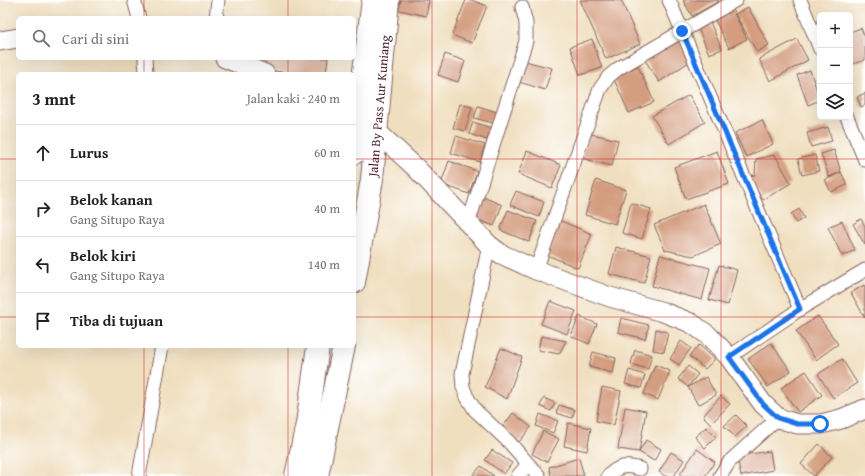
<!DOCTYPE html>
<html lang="id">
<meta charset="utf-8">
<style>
:root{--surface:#fff;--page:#f6f6f6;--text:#202124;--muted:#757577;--line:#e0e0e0}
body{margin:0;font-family:"Gentium Book Plus",serif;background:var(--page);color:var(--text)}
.controls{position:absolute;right:12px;top:12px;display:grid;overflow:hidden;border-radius:6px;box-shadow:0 4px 16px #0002}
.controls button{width:36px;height:36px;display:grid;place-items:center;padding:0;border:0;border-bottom:1px solid var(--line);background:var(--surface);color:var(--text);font:20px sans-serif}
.stop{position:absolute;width:12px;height:12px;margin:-9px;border:3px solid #1a73e8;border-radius:50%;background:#fff}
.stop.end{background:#1a73e8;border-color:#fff;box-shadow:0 1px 4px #0008}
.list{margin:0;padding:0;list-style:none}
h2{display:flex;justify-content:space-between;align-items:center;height:52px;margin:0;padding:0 16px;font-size:17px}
h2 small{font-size:13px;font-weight:400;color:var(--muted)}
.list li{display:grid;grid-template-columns:26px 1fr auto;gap:12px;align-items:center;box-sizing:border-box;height:56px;padding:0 16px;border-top:1px solid var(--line)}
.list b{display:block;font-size:15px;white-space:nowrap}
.list p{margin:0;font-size:13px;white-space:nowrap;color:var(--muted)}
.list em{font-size:13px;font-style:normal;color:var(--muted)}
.icon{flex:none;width:22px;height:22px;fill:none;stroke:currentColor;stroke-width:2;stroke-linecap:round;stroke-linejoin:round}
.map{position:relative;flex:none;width:865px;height:476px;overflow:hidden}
.search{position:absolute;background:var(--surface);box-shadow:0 4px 16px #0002;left:16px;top:16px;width:340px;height:44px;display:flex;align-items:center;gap:10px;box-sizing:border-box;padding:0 14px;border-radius:6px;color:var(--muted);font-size:15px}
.panel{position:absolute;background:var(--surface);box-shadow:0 4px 16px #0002;left:16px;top:72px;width:340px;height:276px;border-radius:6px}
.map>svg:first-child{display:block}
.building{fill:#d49d80}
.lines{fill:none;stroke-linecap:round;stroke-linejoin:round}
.street-casing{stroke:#84625f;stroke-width:15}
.secondary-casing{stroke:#84625f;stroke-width:21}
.highway-casing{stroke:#84625f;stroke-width:24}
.street{stroke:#fff;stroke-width:13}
.secondary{stroke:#fff;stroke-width:19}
.highway{stroke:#fff;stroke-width:22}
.route{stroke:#1a73e8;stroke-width:5}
.grid{fill:none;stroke:#d62828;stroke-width:1;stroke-opacity:0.55}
.labels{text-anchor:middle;stroke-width:4;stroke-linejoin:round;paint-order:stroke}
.street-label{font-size:13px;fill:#4a1f2b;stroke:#fff}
</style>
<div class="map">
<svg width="865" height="476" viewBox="0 0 865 476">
<rect width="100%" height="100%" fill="#fff"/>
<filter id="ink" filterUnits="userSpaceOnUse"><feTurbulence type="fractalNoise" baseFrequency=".025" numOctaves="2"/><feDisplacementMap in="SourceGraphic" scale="8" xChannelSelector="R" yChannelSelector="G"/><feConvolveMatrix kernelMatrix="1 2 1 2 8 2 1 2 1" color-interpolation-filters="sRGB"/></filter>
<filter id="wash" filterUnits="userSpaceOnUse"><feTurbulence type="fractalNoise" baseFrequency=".012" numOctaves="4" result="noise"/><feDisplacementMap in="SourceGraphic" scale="16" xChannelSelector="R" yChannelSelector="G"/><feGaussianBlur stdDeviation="0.9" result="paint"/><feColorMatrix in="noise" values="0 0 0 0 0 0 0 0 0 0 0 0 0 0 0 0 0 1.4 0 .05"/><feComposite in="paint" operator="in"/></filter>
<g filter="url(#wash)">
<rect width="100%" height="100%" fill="#f0dfbf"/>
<g id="blocks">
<path class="building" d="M401,0H429L426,16L399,10Z
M466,0H471L487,6L472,43L452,35Z
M580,0H621L640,44L606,59Z
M683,0H718L719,1L692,16Z
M748,7L769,45L757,52L735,14Z
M732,9L747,39L729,48L714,18Z
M709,20L722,49L709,54L697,26Z
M861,28L865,38V60L850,65V32Z
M592,39L602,68L580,75L570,47Z
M678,39L692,60L659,82L645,60Z
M797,39L808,60L770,81L759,59Z
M445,54L465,61L458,82L438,75Z
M262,58H328L326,74H296L261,69Z
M525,61L552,68L545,90L519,82Z
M638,66L654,102L629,113L613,77Z
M810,70L820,100L808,105L797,75Z
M865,93V105L861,107L857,97Z
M689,95L705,122L669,144L652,116Z
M460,104L472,107L465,131L453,128Z
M478,106L497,112L493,123L474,118Z
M762,120L773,144L746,157L735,133Z
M473,122L491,128L487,140L469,134Z
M828,127L832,141L811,147L807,133Z
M588,133L618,140L612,166L581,158Z
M456,136L485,145L480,162L451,153Z
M834,150L841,172L847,185L831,192L825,180L841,172L829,177L821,154Z
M527,151L561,165L552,188L518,174Z
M717,151L729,184L686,199L674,167Z
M775,155L791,183L763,200L748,176L755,175L756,159Z
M815,155L819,171L802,175L798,159Z
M449,161L477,171L469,194L441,184Z
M596,180L626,190L615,224L585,215Z
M516,191L544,202L539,217L510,205Z
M481,196L502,205L494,226L473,218Z
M631,203L651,209L642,239L622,233Z
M704,204L721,244L693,256L665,250L654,225Z
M799,209L804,218L796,223L791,214Z
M508,210L537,221L529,242L500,230Z
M861,219L865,226V245L853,224Z
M561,221L592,234L578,268L547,255Z
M842,221L855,250L842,256L828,227Z
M616,247L651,256L644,283L609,274Z
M660,255L710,268L702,300L652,286Z
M719,265L737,270L728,305L709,300Z
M864,285L865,287V318L851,293Z
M550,301L576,311L567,334L541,324Z
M579,316L597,324L589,344L571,336Z
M818,316L838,344L816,360L796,331Z
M621,318L649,325L645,339L618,332Z
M656,329L668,332L664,352L653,350Z
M541,336L566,341L559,354L538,350Z
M681,341L691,348L679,365L670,359Z
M771,343L791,371L768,387L748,359Z
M699,345L715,359L705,369L689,356Z
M501,348L522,357L507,399L485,387Z
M635,350L652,355L648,369L631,364Z
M593,352L616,358L613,373L589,367Z
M842,359L857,383L833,398L818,374Z
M655,365L670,371L658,400L644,394Z
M688,366L698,374L688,387L678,379Z
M629,370L645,375L641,388L625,384Z
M806,371L822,395L798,412L781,388Z
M706,377L716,395L698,405L688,387Z
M602,387L621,391L614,425L596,421Z
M721,396L730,404L711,424L703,416Z
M544,398L555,403L551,411L540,406Z
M559,405L575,410L572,418L556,413Z
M625,407L646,411L639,452L618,449Z
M513,413L531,427L519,442L502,428Z
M540,414L558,421L553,433L536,426Z
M736,415L747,426L735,437L724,426Z
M568,423L591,428L587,451L564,446Z
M706,427L716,437L705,448L695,437Z
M543,431L559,439L547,462L532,454Z
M646,440L661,449L654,461L639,452Z
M819,444L832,457L814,476L801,464Z
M697,449L715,462L705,476H683L680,474Z
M492,450L512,463L504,474L485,460Z
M770,451L773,470L741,476L737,456Z
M671,452L684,460L674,476H665L659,472Z
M579,458L584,476H551L549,467Z
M481,466L494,476H472Z"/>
</g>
</g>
<g filter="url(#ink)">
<use href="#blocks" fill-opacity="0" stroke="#84625f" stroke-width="1"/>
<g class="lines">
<g class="street-casing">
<path id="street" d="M134,0L139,18
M669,0L800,309
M800,0L820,49
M216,18L218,0
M145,58L146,74
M847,117L865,160
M468,224L526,41V23L522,7
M489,245L462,374L463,387L467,397L475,410L509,442L539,476
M536,270L600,89L609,76L619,68L736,0
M729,357L800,309L865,270
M139,476L162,346
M518,476L528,464
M608,476C619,465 626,465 640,469
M720,476L730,461L778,418"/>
</g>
<g class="secondary-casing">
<path id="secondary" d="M0,41L18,38
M225,58L265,74
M375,130L416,168L489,245L501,254L536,270L610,297L663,312L691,323L708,335L729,357L763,404L778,418L797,424H821L841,419L865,409"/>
</g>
<g class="highway-casing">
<g id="highway">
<path d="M354,153L358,131V118L373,0"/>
<path id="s1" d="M354,282L372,179L388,0"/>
<path d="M296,476L307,424L318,346"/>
<path d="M317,476L344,346"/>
</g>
</g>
<use href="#street" class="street"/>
<use href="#secondary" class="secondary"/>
<use href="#highway" class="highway"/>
</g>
</g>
<g class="lines" filter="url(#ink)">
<path class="route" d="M682,31L800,309L729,357L763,404L778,418L797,424H820"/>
</g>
<path class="grid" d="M144,0V18M288,0V18M432,0V476M577,0V476M721,0V476M144,58V74M288,58V74M0,159H18M354,159H865M0,317H18M354,317H865M144,346V476M288,346V476"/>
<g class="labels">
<g class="street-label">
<text dy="5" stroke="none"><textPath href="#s1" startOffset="178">Jalan By Pass Aur Kuniang</textPath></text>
</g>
</g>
</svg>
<div class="controls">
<button>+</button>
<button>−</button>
<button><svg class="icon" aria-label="layers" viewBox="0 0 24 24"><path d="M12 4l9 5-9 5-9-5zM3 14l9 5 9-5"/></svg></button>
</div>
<div class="stop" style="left:820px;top:424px"></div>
<div class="stop end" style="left:682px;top:31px"></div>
<div class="search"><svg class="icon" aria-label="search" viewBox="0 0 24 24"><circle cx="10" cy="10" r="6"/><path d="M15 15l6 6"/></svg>Cari di sini</div>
<section class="panel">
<h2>3 mnt<small>Jalan kaki · 240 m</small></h2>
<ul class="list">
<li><svg class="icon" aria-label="ahead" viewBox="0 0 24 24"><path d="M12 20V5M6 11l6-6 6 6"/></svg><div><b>Lurus</b></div><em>60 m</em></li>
<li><svg class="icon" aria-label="right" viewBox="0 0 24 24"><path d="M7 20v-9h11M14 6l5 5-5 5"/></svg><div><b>Belok kanan</b><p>Gang Situpo Raya</p></div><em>40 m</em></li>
<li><svg class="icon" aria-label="left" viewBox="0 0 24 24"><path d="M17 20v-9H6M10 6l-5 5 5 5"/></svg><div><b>Belok kiri</b><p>Gang Situpo Raya</p></div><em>140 m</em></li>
<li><svg class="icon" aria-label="arrive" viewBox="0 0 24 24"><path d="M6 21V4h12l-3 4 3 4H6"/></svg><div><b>Tiba di tujuan</b></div></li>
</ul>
</section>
</div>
